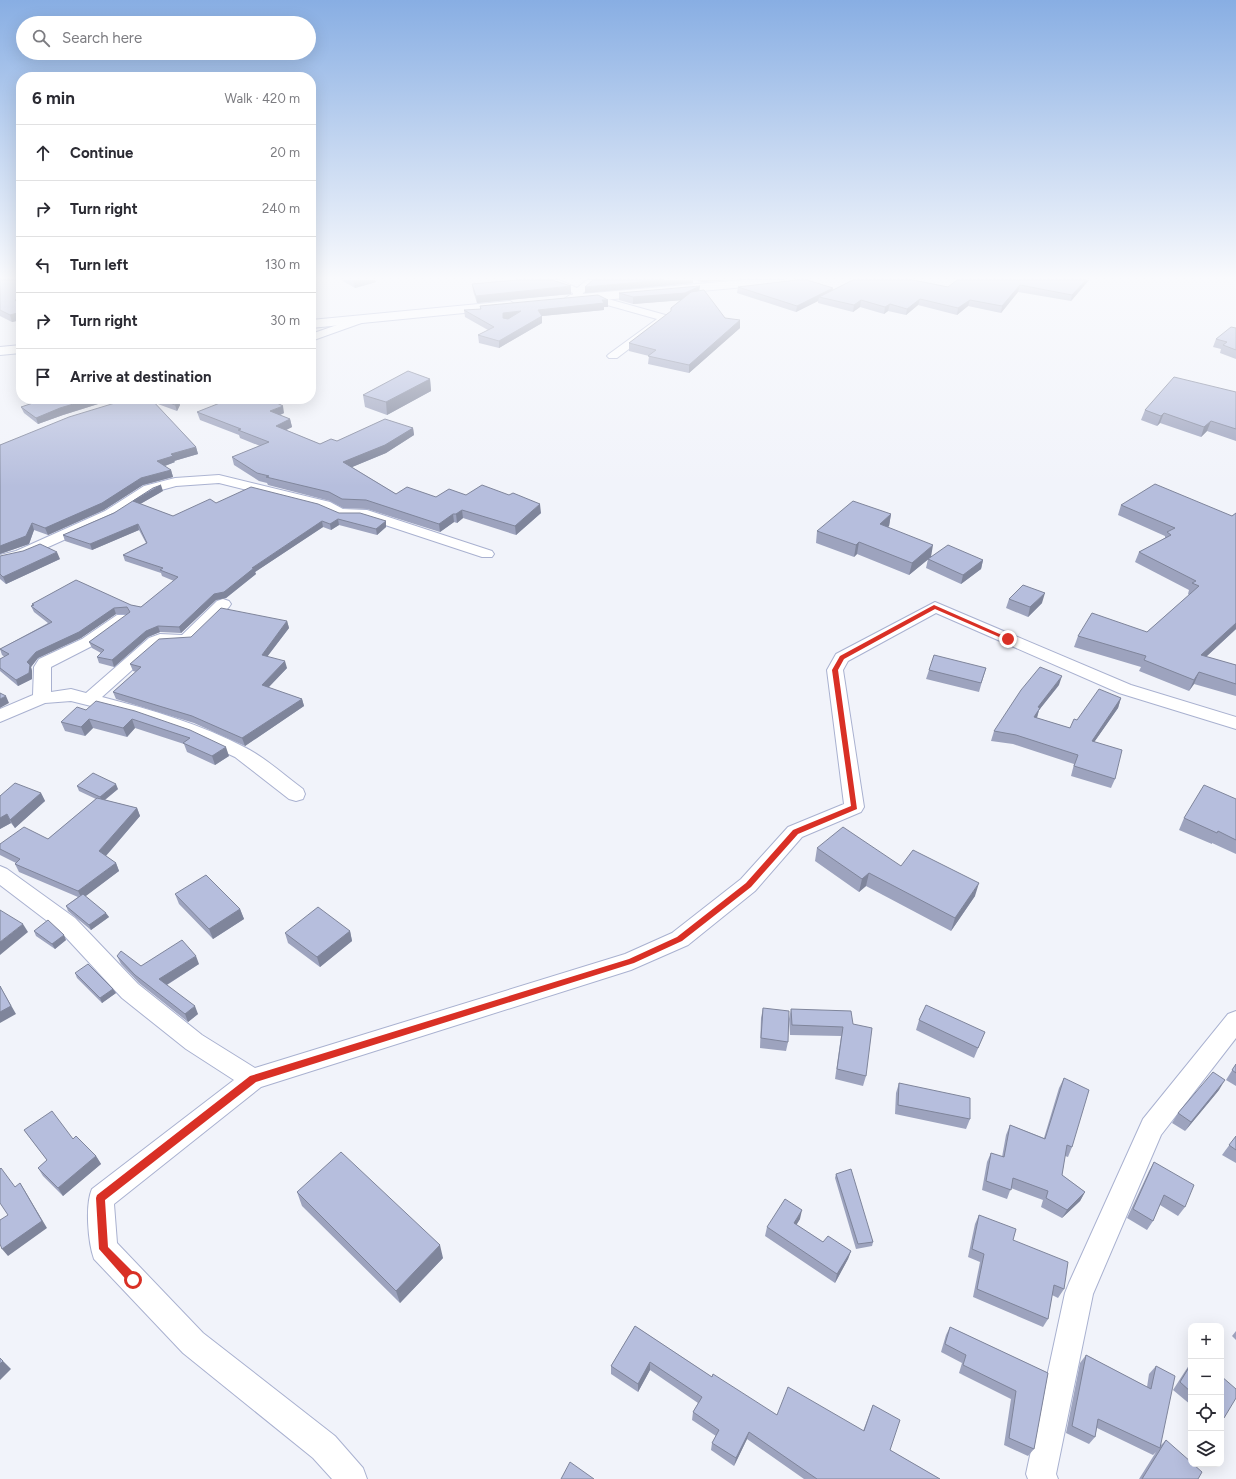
<!DOCTYPE html>
<meta charset="utf-8">
<style>
:root{--surface:#fff;--page:#f2f2f3;--text:#2b2b33;--muted:#7c7c81;--line:#e1e1e2}
body{margin:0;font-family:Figtree,sans-serif;background:var(--page);color:var(--text)}
.controls{position:absolute;right:12px;bottom:12px;display:grid;overflow:hidden;border-radius:8px;box-shadow:0 4px 16px #0002}
.controls button{width:36px;height:36px;display:grid;place-items:center;padding:0;border:0;border-bottom:1px solid var(--line);background:var(--surface);color:var(--text);font:20px sans-serif}
.stop{position:absolute;width:12px;height:12px;margin:-9px;border:3px solid #d93025;border-radius:50%;background:#fff}
.stop.end{background:#d93025;border-color:#fff;box-shadow:0 1px 4px #0008}
.list{margin:0;padding:0;list-style:none}
h2{display:flex;justify-content:space-between;align-items:center;height:52px;margin:0;padding:0 16px;font-size:17px}
h2 small{font-size:13px;font-weight:400;color:var(--muted)}
.list li{display:grid;grid-template-columns:26px 1fr auto;gap:12px;align-items:center;box-sizing:border-box;height:56px;padding:0 16px;border-top:1px solid var(--line)}
.list b{display:block;font-size:15px;white-space:nowrap}
.list em{font-size:13px;font-style:normal;color:var(--muted)}
.icon{flex:none;width:22px;height:22px;fill:none;stroke:currentColor;stroke-width:2;stroke-linecap:round;stroke-linejoin:round}
.map{position:relative;flex:none;width:1236px;height:1479px;overflow:hidden}
.search{position:absolute;background:var(--surface);box-shadow:0 4px 16px #0002;left:16px;top:16px;width:300px;height:44px;display:flex;align-items:center;gap:10px;box-sizing:border-box;padding:0 14px;border-radius:22px;color:var(--muted);font-size:15px}
.panel{position:absolute;background:var(--surface);box-shadow:0 4px 16px #0002;left:16px;top:72px;width:300px;height:332px;border-radius:16px}
.map>svg:first-child{display:block}
.lines{fill:none;stroke-linecap:round;stroke-linejoin:round}
.minor-casing{stroke:#a9b1d0;stroke-width:2}
.tertiary-casing{stroke:#a9b1d0;stroke-width:2}
.minor{fill:#fff;fill-rule:evenodd}
.tertiary{fill:#fff;fill-rule:evenodd}
.wall{fill:#9da3be}
.shaded-wall{fill:#7f859b}
.building{fill:#b6bedd;stroke:#7f859b;fill-rule:evenodd}
.route{fill:#d93025}
</style>
<div class="map">
<svg width="1236" height="1479" viewBox="0 0 1236 1479">
<rect width="100%" height="100%" fill="#f1f3fa"/>
<g class="lines">
<g class="minor-casing">
<path id="minor" d="M538,280H559L577,288L587,280H598L583,293L581,300L577,301L572,298L573,293L552,284L539,282Z
M601,293L605,294L608,299L669,316L670,318L617,358H609L607,356L609,354L657,319L600,303L596,296Z
M363,316L367,317L368,319L367,321L311,341V334Z
M219,475L330,502L343,509L367,510L492,551L494,554L492,557H482L361,517H341L320,508L219,483L176,486L154,492L115,517L26,557L0,563V555L16,551L105,511L144,486L175,478Z
M223,599L229,601L231,604L229,607L192,643L161,644L102,697C152,710 201,724 246,748C266,758 285,776 303,789L305,794L303,799L296,801L289,799L235,757L194,738L139,718L71,701L45,703L0,722V709L33,695L34,667L39,659L82,639L117,615H129L131,618L94,645L51,667V692L71,689L86,693L149,638L160,634L182,635L217,601Z
M935,602L1131,685L1236,717V729L1119,693L936,613L848,661L843,670L864,807L861,812L802,837L755,891L688,945L631,970L261,1087L114,1204L117,1243L203,1333L335,1436L363,1468L367,1479H332L313,1458L183,1353L94,1259C88,1242 85,1205 92,1189L234,1080L186,1049L122,998L59,930L0,885V866L7,869L75,918L138,984L202,1035L255,1068L625,954L672,933L741,879L788,827L844,804L827,670L836,654Z
M1236,1011V1038L1161,1135L1093,1294L1056,1474L1058,1479H1028L1026,1474L1065,1293L1069,1283L1143,1119L1228,1014Z"/>
</g>
<g class="tertiary-casing">
<path id="tertiary" d="M743,280H784L778,284L570,303L564,299L570,295Z
M510,301L516,305L514,308L311,328V320Z
M21,345V353L0,355V347Z"/>
</g>
<use href="#minor" class="minor"/>
<use href="#tertiary" class="tertiary"/>
</g>
<path class="wall" d="M0,280H21V320L12,322L0,316Z
M341,280H375L376,282L355,288Z
M593,280H728L701,282L693,280V283L585,293V287Z
M1089,280L1071,301L1018,292L1001,313L968,306L957,315L918,305L906,315L888,311L884,314L860,307L853,312L818,303V301L796,312L737,293L738,287L833,290L948,287Z
M472,284L571,286V294L477,303L473,291Z
M699,291L725,318L740,328L689,373L648,364L649,356L629,351V343L671,312L681,300L633,304L619,300V293Z
M608,300V307H604V310L542,316V323L499,348L479,343L478,335L488,330L465,317L464,310L480,309V306Z
M1236,328V359L1220,353L1221,349L1213,347L1216,339Z
M430,379L431,391L387,415L365,407L363,395Z
M1236,392V441L1207,431L1201,437L1160,423L1157,426L1141,420L1145,410Z
M45,399H114L63,415L38,424L24,413L21,407Z
M128,399H178L180,405L177,411L155,403L196,447L198,454L174,461L175,462L165,466L171,470L173,477L143,485L104,510L48,535L34,530L29,544L0,554V445Z
M197,412L284,413L280,415L290,419L292,427L286,430L320,444L337,441L413,428L414,435L386,453L352,467L396,494L436,497L466,495L541,513L516,535L463,518L457,523L454,522L440,532L367,509L343,508L330,501L268,485L267,483L259,481L234,465L232,457L260,446L240,438L239,435L200,420Z
M163,491L140,504L173,516L216,503L339,513L386,521V527L377,535L339,525L331,530L323,527L255,572L256,574L226,598L216,600L181,633L160,632L148,637L114,667L99,663L97,657L101,653L92,648L89,642L129,614H116L81,638L38,658L31,667L32,671V679L18,686L0,671V659L5,657L2,655L0,649L48,623L34,612L31,606H33L32,604L131,605L141,607L174,581L162,576L161,573L125,561L123,555L146,543L139,530L92,550L65,541L63,535Z
M1121,505L1232,516L1236,513V629L1206,657L1236,665V696L1194,684L1189,691L1139,671L1141,667L1074,647L1078,636L1147,632L1189,595L1188,594L1189,590L1135,562L1139,552L1165,538V536L1118,515Z
M891,514L889,526L888,527L931,557L909,575L857,554L854,557L816,543L817,531Z
M0,556L60,559L6,584L0,579Z
M928,559L983,560L981,569L961,584L926,568Z
M1009,599L1042,603L1028,617L1006,608Z
M287,621L289,628L267,657L287,668L268,688L302,699L304,706L245,746L194,723L116,699L113,692L136,672L133,671L130,664L191,637Z
M986,668L979,692L926,679L929,670Z
M1059,685L1039,710L1037,718L1070,728L1077,720L1121,698L1118,708L1094,742L1115,779L1111,788L1071,776L1074,764L1013,744L991,741L994,731Z
M86,710L135,711L229,756L215,765L187,752L184,744L135,728L127,737L93,728L85,736L65,731L61,722Z
M77,786L118,789L105,800L137,808L140,816L106,856L116,863L119,871L85,896L109,917L91,930L68,911L66,906L78,897L19,872L15,864L16,863L0,855V844L48,839L96,799L79,791Z
M41,793L45,801L15,828L11,823L0,829V796Z
M1236,799V854L1212,843V844L1179,830L1184,818Z
M817,848L901,866L975,896L951,931L866,886L859,892L815,861Z
M175,894L240,909L244,919L213,939L179,904Z
M34,931L66,940L55,949L36,936Z
M350,931L352,941L320,967L288,943L285,933Z
M117,956L141,966L199,964L167,985L198,1014L188,1022L139,983L121,964Z
M75,973L113,989L116,993L102,1003L77,978Z
M763,1008L788,1042L786,1051L760,1048L761,1018Z
M791,1009L853,1024L866,1076L863,1086L835,1079L841,1036L790,1035L789,1019Z
M919,1020L985,1032L974,1058L916,1030Z
M1236,1064V1086L1226,1080Z
M1064,1078L1072,1147L1068,1157L1065,1156L1062,1175L1085,1192L1080,1201L1062,1218L1041,1207L1043,1200L1011,1188L1007,1199L982,1190L987,1162L991,1153L1002,1157L1006,1135L1010,1125L1044,1138L1059,1088Z
M899,1083L970,1119L966,1129L895,1114L896,1093Z
M1219,1090L1185,1131L1172,1123L1178,1113Z
M24,1130L73,1139L96,1156L101,1164L63,1196L43,1176L38,1168L47,1160Z
M1236,1136V1163L1222,1155Z
M1154,1162L1185,1207L1178,1216L1160,1205L1153,1221L1147,1230L1127,1218L1149,1171Z
M836,1174L873,1242L872,1246L856,1249L835,1178Z
M297,1192L443,1258L400,1303L302,1206Z
M979,1215L1013,1240L1064,1289L1058,1298L1052,1295L1048,1319L1043,1327L973,1297L980,1262L968,1257L975,1224Z
M800,1219L796,1225L823,1242L851,1251L848,1259L835,1283L765,1236L767,1227Z
M635,1326L712,1377L777,1415L863,1431L873,1405L890,1450L940,1479H804L747,1439L734,1466L711,1450L712,1443L716,1436L692,1420L693,1412L698,1403L650,1370L638,1392L611,1374V1366Z
M950,1327L1048,1373L1034,1449L1028,1456L1004,1445L1011,1399L959,1373L962,1363L941,1352L946,1335Z
M1236,1331V1340L1232,1336Z
M1086,1355L1147,1387L1149,1374L1156,1366L1161,1445L1166,1440L1198,1479H1139L1156,1452L1153,1455L1097,1428L1095,1437L1089,1444L1066,1433L1080,1363Z
M1191,1362V1405L1173,1390Z
M1221,1376L1224,1418L1221,1421Z"/>
<path class="shaded-wall" d="M353,280H375L376,282L355,288Z
M664,280H693V283L585,293V287Z
M701,280H728L701,282Z
M1086,280H1089L1071,301L1072,295Z
M1020,285L1018,292L1001,313L1002,306Z
M571,286V294L477,303L476,296Z
M700,286L699,293L685,300L633,304V297Z
M833,288L832,294L819,297L818,301L796,312L797,306Z
M21,298V305L15,300Z
M920,299L918,305L906,315L907,309Z
M602,300H608V307H604V310L542,316V323L499,348V341L538,310Z
M861,300L860,307L853,312L854,305Z
M970,300L968,306L957,315L958,308Z
M890,304L888,311L884,314L885,307Z
M521,311V318L503,325V313Z
M21,312V320L12,322L10,315Z
M740,320V328L689,373V365Z
M430,379L431,391L387,415L386,402Z
M90,399H114L63,415L38,424L36,418L60,408Z
M178,399L180,405L177,411L175,405Z
M283,406L284,413L271,419L270,411Z
M1164,413L1160,423L1157,426L1161,416Z
M290,419L292,427L278,434L276,426Z
M1211,421L1207,431L1201,437L1204,427Z
M413,428L414,435L386,453L345,470L343,462Z
M196,447L198,454L174,461L175,462L159,468L157,461L171,454Z
M171,470L173,477L143,485L104,510L48,535L45,528L141,478Z
M161,485L163,491L135,507L133,501Z
M540,504L541,513L516,535L515,526Z
M462,510L463,518L457,523L456,514Z
M453,514L454,522L440,532L439,524Z
M891,514L889,526L878,536L880,524Z
M338,519L339,525L331,530L330,524Z
M322,521L323,527L255,572L256,574L226,598L216,600L181,633L179,627L214,594L252,568Z
M386,521V527L377,535L376,529Z
M32,523L34,530L29,544L0,554V546Z
M138,524L139,530L92,550L90,544Z
M859,542L857,554L854,557L856,545Z
M933,545L931,557L909,575L912,563Z
M57,552L60,559L6,584L3,577Z
M983,560L981,569L961,584L963,575Z
M1045,593L1042,603L1028,617L1030,607Z
M114,608L116,614L81,638L38,658L31,667L32,671V679L18,686L16,680L27,662L36,652Z
M287,621L289,628L263,662L262,655Z
M1236,623V629L1196,666L1201,655Z
M158,626L160,632L148,637L114,667L112,660L146,631Z
M285,661L287,668L264,692L262,685Z
M1199,672L1194,684L1189,691L1194,680Z
M1062,676L1059,685L1039,710L1037,717L1031,727L1038,707Z
M6,696L9,703L0,708V699Z
M1121,698L1118,708L1088,751L1092,741Z
M302,699L304,706L245,746L242,738Z
M89,719L93,728L85,736L81,727Z
M132,719L135,728L127,737L123,728Z
M226,747L229,756L215,765L212,756Z
M116,784L118,789L102,802L100,797Z
M41,793L45,801L15,828L10,820Z
M137,808L140,816L103,859L99,851Z
M7,814L11,823L0,829V818Z
M116,863L119,871L82,899L78,891Z
M869,873L866,886L859,892L862,879Z
M979,883L975,896L951,931L955,918Z
M240,909L244,919L213,939L209,929Z
M106,913L109,917L91,930L89,925Z
M23,924L28,932L0,955V942Z
M350,931L352,941L320,967L317,957Z
M64,935L66,940L55,949L52,944Z
M196,956L199,964L163,987L159,979Z
M0,986L16,1014L0,1023Z
M113,989L116,993L102,1003L100,998Z
M195,1006L198,1014L188,1022L185,1014Z
M1225,1080L1219,1090L1185,1131L1191,1122Z
M96,1156L101,1164L63,1196L58,1188Z
M20,1183L25,1191L47,1228L8,1256L2,1249Z
M1085,1192L1080,1201L1062,1218L1067,1210Z
M802,1210L800,1219L792,1232L794,1223Z
M440,1245L443,1258L400,1303L396,1291Z
M851,1251L848,1259L835,1283L837,1274Z
M3,1361L11,1369L0,1380V1364Z
M650,1362V1370L638,1392V1384Z
M749,1432L747,1439L734,1466L736,1458Z"/>
<path class="building" d="M0,280H21V298L15,300L21,304V312L10,315L0,310Z
M517,280H552L571,286L476,296L472,284Z
M593,280H664L585,287Z
M797,280H807L833,288L797,306L738,287Z
M853,280H913L948,287L957,280H1086L1072,295L1020,285L1002,306L970,300L958,308L920,299L907,309L890,304L885,307L861,300L854,305L819,297Z
M700,286L685,293L633,297L619,293Z
M704,290L725,318L740,320L689,365L648,356L656,350L629,343L671,311V308L691,292Z
M598,295L608,300H602L604,303L538,310L542,316L499,341L478,335L494,327L464,310L481,309L480,306ZM521,311L508,319L503,318V313Z
M1231,327L1236,328V350L1223,345L1227,342L1216,339Z
M408,371L430,379L386,402L363,395Z
M1174,377L1236,392V429L1211,421L1204,427L1164,413L1161,416L1145,410Z
M45,399H90L60,408L36,418L21,407Z
M128,399H151L196,447L171,454L173,456L157,461L171,470L141,478L102,503L45,528L32,523L26,536L0,546V445L69,417Z
M160,399H178L175,405Z
M230,399H269L283,406L270,411L290,419L276,426L320,444L331,439L337,441L385,419L413,428L385,445L343,462L396,494L407,487L436,497L449,489L466,495L482,485L509,495L513,493L540,504L515,526L462,510L456,514H453L439,524L366,500L342,499L329,492L266,477L269,476L257,473L232,457L269,442L238,430L241,429L197,412Z
M1155,484L1232,516L1236,513V623L1201,655L1236,665V684L1199,672L1194,680L1144,660L1146,656L1078,636L1092,613L1147,632L1199,586L1192,583L1196,581L1139,552L1171,535L1167,532L1175,528L1121,505Z
M161,485L133,501L173,516L210,499L216,503L251,487L318,504L339,513H360L386,521L376,529L338,519L330,524L322,521L252,568H254L224,592L214,594L179,627L158,626L146,631L112,660L97,657L104,650L89,642L130,612L127,607L114,608L79,632L36,652L27,662L30,665L29,673L16,680L0,668V659L9,654L0,649L52,622L31,606L34,605L32,604L76,580L131,605L141,607L178,577L160,570L163,568L123,555L147,543L138,524L90,544L63,535L114,513L153,488Z
M853,501L891,514L880,524L933,545L912,563L859,542L856,545L817,531Z
M40,544L57,552L3,577L0,574V556L23,551Z
M948,545L983,560L963,575L928,559Z
M1023,585L1045,593L1030,607L1009,599Z
M221,608L287,621L262,655L285,661L262,685L302,699L242,738L192,716L113,692L141,667L130,664L159,639L191,637Z
M934,655L986,668L981,683L929,670Z
M1040,667L1062,676L1038,707L1040,708L1034,717L1070,728L1074,719L1077,720L1099,689L1121,698L1092,741L1122,750L1115,779L1074,766L1078,755L1016,735L994,731L1021,690Z
M0,693L6,696L0,699Z
M96,701L135,711L190,730L226,747L212,756L183,743L190,738L132,719L123,728L89,719L81,727L61,722L77,707L86,710Z
M93,773L116,784L100,797L77,786Z
M15,783L41,793L10,820L7,814L0,818V796Z
M1204,785L1236,799V840L1218,831L1217,833L1184,818Z
M97,798L137,808L99,851L116,863L78,891L15,864L20,859L0,849V844L24,827L48,839Z
M843,827L901,866L913,850L979,883L955,918L869,873L862,879L817,848Z
M206,875L240,909L209,929L175,894Z
M83,894L106,913L89,925L66,906Z
M318,907L350,931L317,957L285,933Z
M0,910L23,924L0,942Z
M48,920L64,935L52,944L34,931Z
M182,940L196,956L159,979L195,1006L185,1014L135,975L117,956L121,951L141,966Z
M88,964L113,989L100,998L75,973Z
M0,986L11,1006L0,1012Z
M926,1005L985,1032L978,1048L919,1020Z
M763,1008L789,1011L788,1042L761,1038Z
M791,1009L851,1011L853,1024L872,1028L866,1076L837,1069L843,1027L792,1025Z
M1236,1064V1073L1232,1070Z
M1213,1072L1225,1080L1191,1122L1178,1113Z
M1064,1078L1089,1090L1072,1147L1067,1145L1062,1175L1085,1192L1067,1210L1046,1198L1048,1191L1013,1178L1011,1190L986,1181L991,1153L1004,1157L1010,1125L1045,1139Z
M899,1083L970,1098V1119L898,1105Z
M52,1111L73,1139L76,1136L96,1156L58,1188L38,1168L47,1160L24,1130Z
M1236,1136V1150L1229,1145Z
M341,1152L440,1245L396,1291L297,1192Z
M1154,1162L1194,1185L1185,1207L1164,1195L1153,1221L1133,1209Z
M1,1168L15,1187L20,1183L42,1221L2,1249L0,1244V1220L8,1215L0,1203V1169Z
M851,1169L873,1242L858,1244L836,1174Z
M785,1199L802,1210L794,1223L823,1242L828,1236L851,1251L837,1274L767,1227Z
M979,1215L1016,1229L1013,1240L1068,1262L1064,1289L1054,1285L1048,1319L977,1289L984,1254L972,1249Z
M635,1326L712,1377L713,1374L777,1415L788,1387L864,1431L873,1405L900,1420L890,1450L940,1479H817L749,1432L736,1458L712,1443L719,1430L693,1412L702,1397L650,1362L638,1384L611,1366Z
M950,1327L1048,1373L1034,1449L1009,1438L1016,1391L963,1365L966,1355L945,1344Z
M1086,1355L1151,1389L1156,1366L1175,1376L1160,1448L1098,1419L1095,1437L1072,1426Z
M0,1358L3,1361L0,1364Z
M1191,1364V1392L1180,1382Z
M1221,1376L1236,1389V1398L1224,1418L1221,1416Z
M1166,1440L1191,1462V1464H1193L1202,1472L1198,1479H1142Z
M570,1462L594,1479H561Z"/>
<linearGradient id="sky" x2="0" y2="1"><stop stop-color="#88aee3"/><stop offset="0.57" stop-color="#f9fafd"/><stop offset="1" stop-color="#f9fafd" stop-opacity="0"/></linearGradient>
<rect width="1236" height="487" fill="url(#sky)"/>
<path class="route" d="M934,605L1011,639L1006,640L935,609L844,659L838,670L857,809L798,834L751,887L682,941L634,963L256,1082L105,1200L108,1247L137,1276L138,1280L137,1284L133,1285L130,1284L99,1249L96,1198L97,1195L250,1076L629,959L677,937L746,883L793,830L851,806L832,670L840,656Z"/>
</svg>
<div class="controls">
<button>+</button>
<button>−</button>
<button><svg class="icon" aria-label="locate" viewBox="0 0 24 24"><circle cx="12" cy="12" r="6"/><path d="M12 2v4M12 18v4M2 12h4M18 12h4"/></svg></button>
<button><svg class="icon" aria-label="layers" viewBox="0 0 24 24"><path d="M12 4l9 5-9 5-9-5zM3 14l9 5 9-5"/></svg></button>
</div>
<div class="stop" style="left:133px;top:1280px"></div>
<div class="stop end" style="left:1008px;top:639px"></div>
<div class="search"><svg class="icon" aria-label="search" viewBox="0 0 24 24"><circle cx="10" cy="10" r="6"/><path d="M15 15l6 6"/></svg>Search here</div>
<section class="panel">
<h2>6 min<small>Walk · 420 m</small></h2>
<ul class="list">
<li><svg class="icon" aria-label="ahead" viewBox="0 0 24 24"><path d="M12 20V5M6 11l6-6 6 6"/></svg><div><b>Continue</b></div><em>20 m</em></li>
<li><svg class="icon" aria-label="right" viewBox="0 0 24 24"><path d="M7 20v-9h11M14 6l5 5-5 5"/></svg><div><b>Turn right</b></div><em>240 m</em></li>
<li><svg class="icon" aria-label="left" viewBox="0 0 24 24"><path d="M17 20v-9H6M10 6l-5 5 5 5"/></svg><div><b>Turn left</b></div><em>130 m</em></li>
<li><svg class="icon" aria-label="right" viewBox="0 0 24 24"><path d="M7 20v-9h11M14 6l5 5-5 5"/></svg><div><b>Turn right</b></div><em>30 m</em></li>
<li><svg class="icon" aria-label="arrive" viewBox="0 0 24 24"><path d="M6 21V4h12l-3 4 3 4H6"/></svg><div><b>Arrive at destination</b></div></li>
</ul>
</section>
</div>
